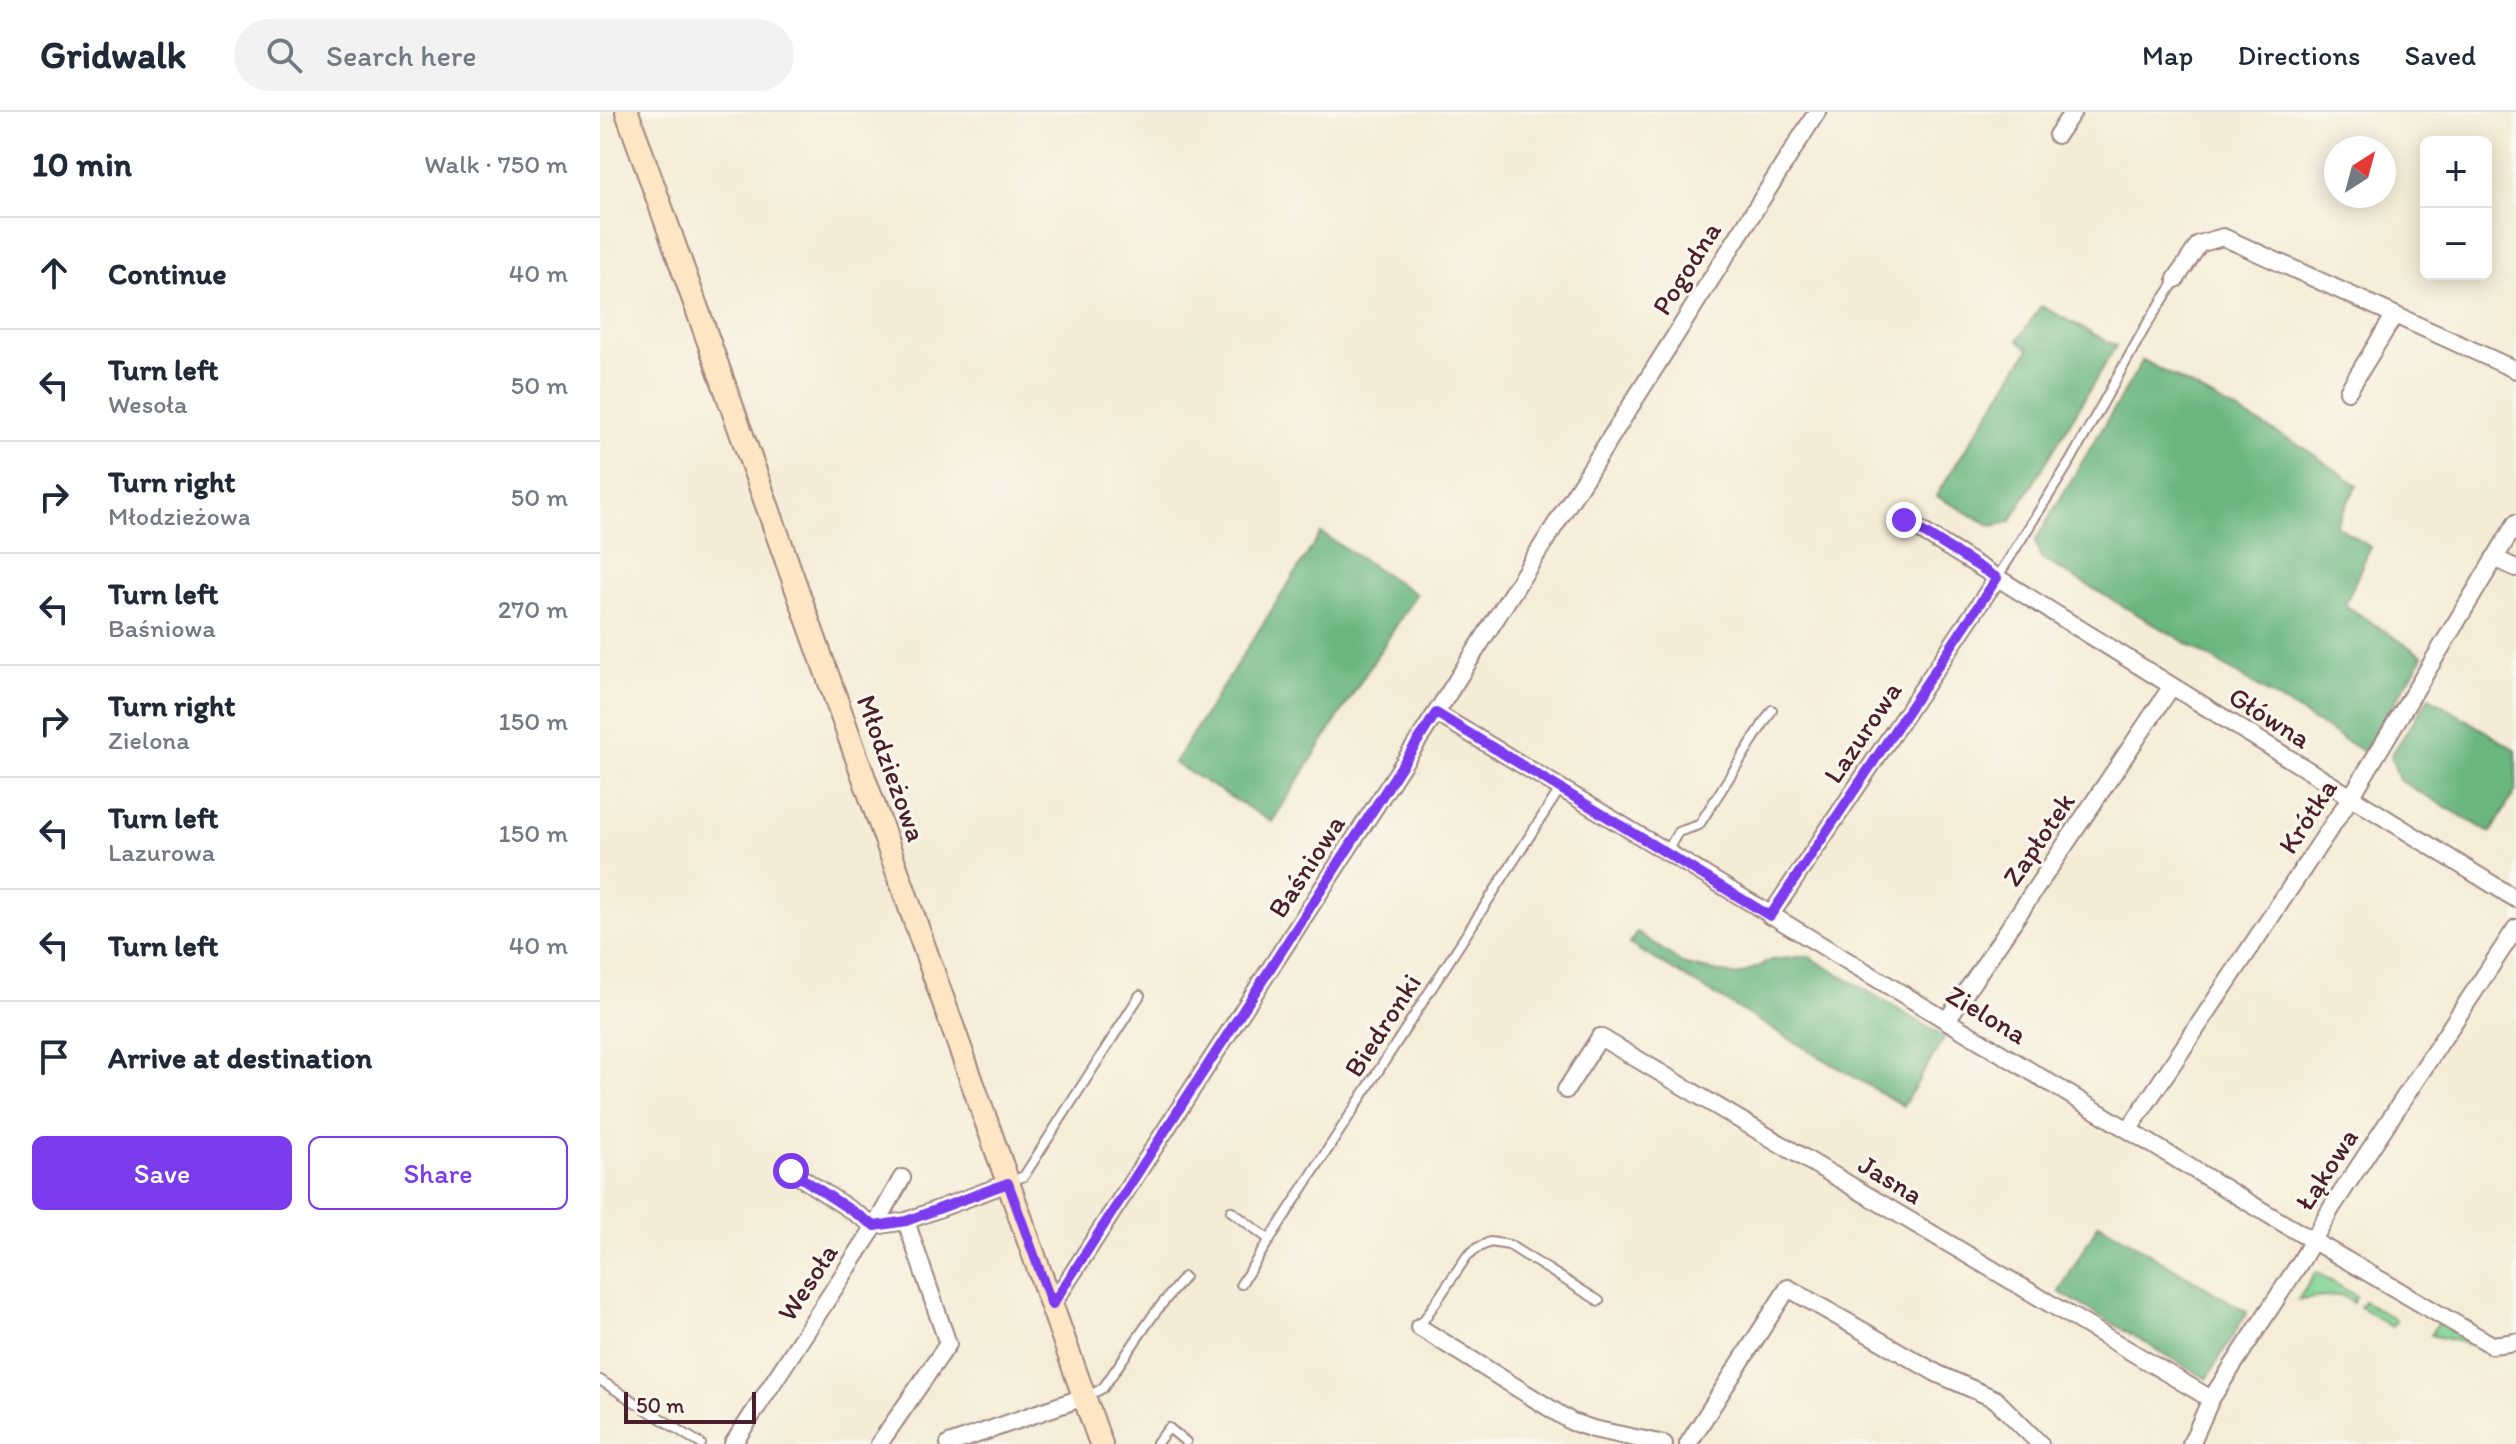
<!DOCTYPE html>
<meta charset="utf-8">
<style>
:root{--surface:#fff;--page:#f2f2f3;--text:#1f2937;--muted:#747a83;--line:#e0e1e3;--accent:#7c3aed}
body{margin:0;font-family:Itim,sans-serif;background:var(--page);color:var(--text)}
.controls{position:absolute;right:24px;top:24px;display:grid;overflow:hidden;border-radius:12px;box-shadow:0 4px 20px #0003}
.controls button{width:72px;height:72px;display:grid;place-items:center;padding:0;border:0;border-bottom:2px solid var(--line);background:var(--surface);color:var(--text);font:40px sans-serif}
.compass{position:absolute;left:1724px;top:24px;width:72px;height:72px;border-radius:50%;background:var(--surface);box-shadow:0 4px 20px #0003;rotate:36deg}
.scale{position:absolute;left:24px;bottom:20px;width:132px;box-sizing:border-box;padding-left:8px;border:4px solid #4a1f2b;border-top:0;font-size:22px;line-height:28px;white-space:nowrap;color:#4a1f2b;-webkit-text-stroke:6px #fbf7ec;paint-order:stroke}
.stop{position:absolute;width:24px;height:24px;margin:-18px;border:6px solid #7c3aed;border-radius:50%;background:#fff}
.stop.end{background:#7c3aed;border-color:#fff;box-shadow:0 2px 8px #0008}
.list{margin:0;padding:0;list-style:none}
h2{display:flex;justify-content:space-between;align-items:center;height:104px;margin:0;padding:0 32px;font-size:34px}
h2 small{font-size:26px;font-weight:400;color:var(--muted)}
.list li{display:grid;grid-template-columns:52px 1fr auto;gap:24px;align-items:center;box-sizing:border-box;height:112px;padding:0 32px;border-top:2px solid var(--line)}
.list b{display:block;font-size:30px;white-space:nowrap}
.list p{margin:0;font-size:26px;white-space:nowrap;color:var(--muted)}
.list em{font-size:26px;font-style:normal;color:var(--muted)}
.actions{display:flex;gap:16px;padding:24px 32px}
.actions a{flex:1;padding:18px 0;border:2px solid var(--accent);border-radius:12px;text-align:center;font-size:28px;color:var(--accent)}
.actions .main{background:var(--accent);color:#fff}
.icon{flex:none;width:44px;height:44px;fill:none;stroke:currentColor;stroke-width:2;stroke-linecap:round;stroke-linejoin:round}
.map{position:relative;flex:none;width:1916px;height:1332px;overflow:hidden}
header{display:flex;align-items:center;gap:48px;box-sizing:border-box;height:112px;padding:0 40px;background:var(--surface);border-bottom:2px solid var(--line)}
header strong{font-size:38px}
nav{display:flex;gap:44px;margin-inline-start:auto;font-size:28px}
.search{width:560px;height:72px;background:var(--page);display:flex;align-items:center;gap:20px;box-sizing:border-box;padding:0 28px;border-radius:44px;color:var(--muted);font-size:30px}
main{display:flex}
aside{flex:1;background:var(--surface)}
.map>svg:first-child{display:block}
.green{fill:#82d496;stroke:#667a60;stroke-width:2}
.forest{fill:#69b67f;stroke:#5a6a55;stroke-width:2}
.lines{fill:none;stroke-linecap:round;stroke-linejoin:round}
.lane-casing{stroke:#9f8680;stroke-width:12}
.street-casing{stroke:#9f8680;stroke-width:20}
.secondary-casing{stroke:#9f8680;stroke-width:26}
.lane{stroke:#fff;stroke-width:8}
.street{stroke:#fff;stroke-width:16}
.secondary{stroke:#fce6c4;stroke-width:22}
.route{stroke:#7c3aed;stroke-width:10}
.labels{text-anchor:middle;stroke-width:6;stroke-linejoin:round;paint-order:stroke}
.street-label{font-size:28px;fill:#4a1f2b;stroke:#fbf7ec}
</style>
<header>
<strong>Gridwalk</strong>
<div class="search"><svg class="icon" aria-label="search" viewBox="0 0 24 24"><circle cx="10" cy="10" r="6"/><path d="M15 15l6 6"/></svg>Search here</div>
<nav><a>Map</a><a>Directions</a><a>Saved</a></nav>
</header>
<main>
<aside>
<h2>10 min<small>Walk · 750 m</small></h2>
<ul class="list">
<li><svg class="icon" aria-label="ahead" viewBox="0 0 24 24"><path d="M12 20V5M6 11l6-6 6 6"/></svg><div><b>Continue</b></div><em>40 m</em></li>
<li><svg class="icon" aria-label="left" viewBox="0 0 24 24"><path d="M17 20v-9H6M10 6l-5 5 5 5"/></svg><div><b>Turn left</b><p>Wesoła</p></div><em>50 m</em></li>
<li><svg class="icon" aria-label="right" viewBox="0 0 24 24"><path d="M7 20v-9h11M14 6l5 5-5 5"/></svg><div><b>Turn right</b><p>Młodzieżowa</p></div><em>50 m</em></li>
<li><svg class="icon" aria-label="left" viewBox="0 0 24 24"><path d="M17 20v-9H6M10 6l-5 5 5 5"/></svg><div><b>Turn left</b><p>Baśniowa</p></div><em>270 m</em></li>
<li><svg class="icon" aria-label="right" viewBox="0 0 24 24"><path d="M7 20v-9h11M14 6l5 5-5 5"/></svg><div><b>Turn right</b><p>Zielona</p></div><em>150 m</em></li>
<li><svg class="icon" aria-label="left" viewBox="0 0 24 24"><path d="M17 20v-9H6M10 6l-5 5 5 5"/></svg><div><b>Turn left</b><p>Lazurowa</p></div><em>150 m</em></li>
<li><svg class="icon" aria-label="left" viewBox="0 0 24 24"><path d="M17 20v-9H6M10 6l-5 5 5 5"/></svg><div><b>Turn left</b></div><em>40 m</em></li>
<li><svg class="icon" aria-label="arrive" viewBox="0 0 24 24"><path d="M6 21V4h12l-3 4 3 4H6"/></svg><div><b>Arrive at destination</b></div></li>
</ul>
<div class="actions"><a class="main">Save</a><a>Share</a></div>
</aside>
<div class="map">
<svg width="1916" height="1332" viewBox="0 0 1916 1332">
<rect width="100%" height="100%" fill="#fbf7ec"/>
<filter id="ink" filterUnits="userSpaceOnUse"><feTurbulence type="fractalNoise" baseFrequency=".0125" numOctaves="2"/><feDisplacementMap in="SourceGraphic" scale="16" xChannelSelector="R" yChannelSelector="G"/><feConvolveMatrix kernelMatrix="1 2 1 2 8 2 1 2 1" color-interpolation-filters="sRGB"/></filter>
<filter id="wash" filterUnits="userSpaceOnUse"><feTurbulence type="fractalNoise" baseFrequency=".006" numOctaves="4" result="noise"/><feDisplacementMap in="SourceGraphic" scale="32" xChannelSelector="R" yChannelSelector="G"/><feGaussianBlur stdDeviation="1.8" result="paint"/><feColorMatrix in="noise" values="0 0 0 0 0 0 0 0 0 0 0 0 0 0 0 0 0 1.4 0 .05"/><feComposite in="paint" operator="in"/></filter>
<g filter="url(#wash)">
<rect width="100%" height="100%" fill="#f4ecd6"/>
<path class="green" d="M1716,1160L1756,1184L1753,1191L1741,1183L1698,1188Z
M1764,1189L1794,1207L1796,1209L1792,1215L1760,1195Z
M1838,1211L1878,1234L1831,1223Z"/>
<path class="forest" d="M1441,194L1516,234L1410,410L1392,414L1336,384L1429,237L1418,228Z
M1543,248L1703,335L1757,373L1736,413L1770,435L1745,493L1823,544L1764,640L1583,529L1441,446L1435,429Z
M721,421L816,482L672,710L574,651Z
M1829,585L1916,638V678L1891,721L1799,668L1791,644Z
M1037,820L1085,853L1138,864L1172,848L1208,844L1345,925L1303,994L1029,832Z
M1499,1111L1647,1200L1607,1267L1459,1180Z"/>
</g>
<g filter="url(#ink)">
<g class="lines">
<g class="lane-casing">
<path id="lane" d="M1397,466L1471,348L1547,212L1576,168
M1066,741L1078,720L1099,713L1172,598
M408,1071L424,1064L540,883
M631,1099L670,1128
M641,1172L960,677
M819,1215L867,1144L877,1136L890,1130L909,1133L999,1189
M0,1268L101,1332
M488,1284L503,1276L554,1202L584,1165
M556,1332L569,1316L586,1330"/>
</g>
<g class="street-casing">
<path id="street" d="M1457,23L1473,0
M1576,167L1599,132L1623,125L1916,258
M1748,279L1794,204
M1304,408L1916,787
M1894,446L1916,456
M836,601L1681,1110L1892,1233L1916,1230
M1170,804L1397,466
M1347,908L1572,574
M966,978L1000,925L1611,1287
M1529,1017L1751,685L1916,411
M191,1059L275,1114L302,1066
M452,1193L836,601L1217,0
M819,1215L972,1310L993,1317L1064,1332
M133,1332L275,1114L306,1109L408,1071
M279,1332L348,1232L306,1109
M349,1332L484,1285
M1088,1332L1188,1176L1338,1262L1395,1287L1440,1332
M1591,1332L1611,1287L1701,1149L1732,1095L1916,816"/>
</g>
<g class="secondary-casing">
<path id="secondary" d="M27,0L501,1332"/>
</g>
<use href="#lane" class="lane"/>
<use href="#street" class="street"/>
<use href="#secondary" class="secondary"/>
</g>
</g>
<g class="lines" filter="url(#ink)">
<path class="route" d="M191,1059L275,1114L306,1109L408,1071L452,1193L836,601L1170,804L1397,466L1304,408"/>
</g>
<g class="labels">
<g class="street-label">
<text transform="translate(1086 156) rotate(-58)" y="10">Pogodna</text>
<text transform="translate(1670 605) rotate(32)" y="10">Główna</text>
<text transform="translate(1262 620) rotate(-56)" y="10">Lazurowa</text>
<text transform="translate(292 656) rotate(70)" y="10">Młodzieżowa</text>
<text transform="translate(1707 704) rotate(-57)" y="10">Krótka</text>
<text transform="translate(1438 727) rotate(-56)" y="10">Zapłotek</text>
<text transform="translate(706 754) rotate(-57)" y="10">Baśniowa</text>
<text transform="translate(1387 902) rotate(31)" y="10">Zielona</text>
<text transform="translate(782 913) rotate(-57)" y="10">Biedronki</text>
<text transform="translate(1726 1057) rotate(-57)" y="10">Łąkowa</text>
<text transform="translate(1291 1067) rotate(31)" y="10">Jasna</text>
<text transform="translate(207 1170) rotate(-57)" y="10">Wesoła</text>
</g>
</g>
</svg>
<div class="controls">
<button>+</button>
<button>−</button>
</div>
<svg class="compass" viewBox="-18 -18 36 36"><path d="M0-13l5 13h-10z" fill="#e53935"/><path d="M0 13l5-13h-10z" fill="#747a83"/></svg>
<div class="scale">50 m</div>
<div class="stop" style="left:191px;top:1059px"></div>
<div class="stop end" style="left:1304px;top:408px"></div>
</div>
</main>
